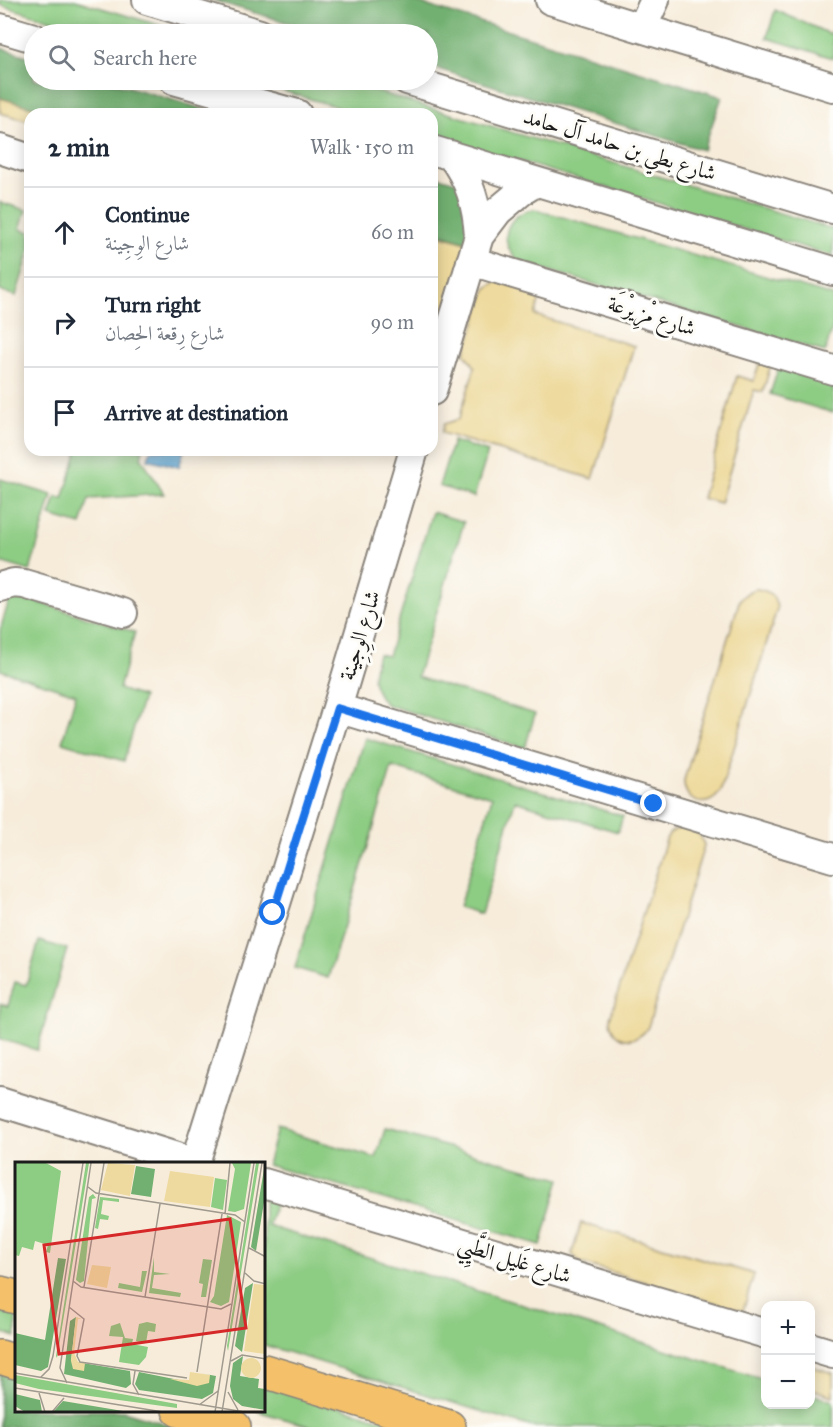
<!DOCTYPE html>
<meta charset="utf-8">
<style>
:root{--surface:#fff;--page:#f6f6f7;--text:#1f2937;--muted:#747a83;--line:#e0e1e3}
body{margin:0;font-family:"IM FELL Great Primer",Amiri,serif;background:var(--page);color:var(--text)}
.controls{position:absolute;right:18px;bottom:18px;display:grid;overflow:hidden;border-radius:12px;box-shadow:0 3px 15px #0003}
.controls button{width:54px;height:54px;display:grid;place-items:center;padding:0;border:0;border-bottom:2px solid var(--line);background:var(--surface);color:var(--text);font:30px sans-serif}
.stop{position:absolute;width:18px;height:18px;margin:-14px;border:4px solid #1a73e8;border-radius:50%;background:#fff}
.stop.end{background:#1a73e8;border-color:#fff;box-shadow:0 2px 6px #0008}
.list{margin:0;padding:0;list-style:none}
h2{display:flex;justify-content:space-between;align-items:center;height:78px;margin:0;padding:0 24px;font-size:26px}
h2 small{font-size:20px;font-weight:400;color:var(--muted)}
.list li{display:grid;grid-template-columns:39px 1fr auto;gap:18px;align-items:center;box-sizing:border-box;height:90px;padding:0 24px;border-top:2px solid var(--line)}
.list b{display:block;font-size:22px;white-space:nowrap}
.list p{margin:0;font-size:20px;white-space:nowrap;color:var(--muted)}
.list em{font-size:20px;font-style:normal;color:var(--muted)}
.icon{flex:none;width:33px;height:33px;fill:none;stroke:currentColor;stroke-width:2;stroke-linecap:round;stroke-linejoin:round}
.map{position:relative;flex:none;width:833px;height:1427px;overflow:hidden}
.search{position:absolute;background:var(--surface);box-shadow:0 3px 15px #0003;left:24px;top:24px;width:414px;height:66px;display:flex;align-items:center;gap:15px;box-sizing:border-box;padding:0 21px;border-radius:33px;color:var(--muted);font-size:22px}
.panel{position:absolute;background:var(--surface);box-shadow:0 3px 15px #0003;left:24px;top:108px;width:414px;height:348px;border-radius:18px}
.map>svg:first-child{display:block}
.green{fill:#8dcc83;stroke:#547450;stroke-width:1.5}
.forest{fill:#72b071;stroke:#476646;stroke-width:1.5}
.sand{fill:#eeda9e;stroke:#857b5d;stroke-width:1.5}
.water{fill:#5ca5d3;stroke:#3c6078;stroke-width:1.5}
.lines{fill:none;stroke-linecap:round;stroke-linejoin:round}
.minor-casing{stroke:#8a847b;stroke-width:32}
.major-casing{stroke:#8a847b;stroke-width:36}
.minor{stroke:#fff;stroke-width:28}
.major{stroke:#f4c16a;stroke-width:33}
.route{stroke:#1a73e8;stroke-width:8}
.labels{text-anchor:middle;stroke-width:6;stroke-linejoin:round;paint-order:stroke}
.street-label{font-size:22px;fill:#1c1c1c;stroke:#fdfcf7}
.inset-road{fill:none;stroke:#9f998e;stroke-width:1.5}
.view{fill:#d62828;fill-opacity:0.15;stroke:#d62828;stroke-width:3}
.inset-edge{fill:none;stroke:#1c1c1c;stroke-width:3}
</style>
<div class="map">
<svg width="833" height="1427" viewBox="0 0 833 1427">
<rect width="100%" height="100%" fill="#fdfcf7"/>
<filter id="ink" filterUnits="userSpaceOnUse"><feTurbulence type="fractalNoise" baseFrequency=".0167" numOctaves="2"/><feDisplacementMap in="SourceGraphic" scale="12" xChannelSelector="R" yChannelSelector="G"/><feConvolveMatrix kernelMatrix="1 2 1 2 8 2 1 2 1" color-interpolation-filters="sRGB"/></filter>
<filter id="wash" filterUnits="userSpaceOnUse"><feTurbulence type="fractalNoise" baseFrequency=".008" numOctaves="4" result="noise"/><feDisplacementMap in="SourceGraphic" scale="24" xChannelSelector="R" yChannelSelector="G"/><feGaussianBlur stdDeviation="1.35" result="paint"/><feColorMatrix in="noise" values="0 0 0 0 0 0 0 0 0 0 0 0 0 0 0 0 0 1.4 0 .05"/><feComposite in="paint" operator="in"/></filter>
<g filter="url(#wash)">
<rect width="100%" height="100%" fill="#f7ecda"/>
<path class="green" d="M0,0H75L189,34H97L0,5Z
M775,10L830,34L833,27V58L767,38Z
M246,80H338L833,229V256L432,135V114H361Z
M0,202L26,210L20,229L30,232V250L16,296L0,291Z
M535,209L833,296V327L825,352L520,262C496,243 505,213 535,209Z
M779,366L833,383V413L770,394Z
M453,441L488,452L474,497L439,486Z
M78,450H143L141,457L164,494L89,499L81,525L50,516L56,497L63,499Z
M0,479L52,495L30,571L0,562Z
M432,512L464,522L417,677L535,714L525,748L385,704C370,683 371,678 378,654L388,656Z
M11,594L135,632L119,689L143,697L124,761L62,742L76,694L0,670V630Z
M365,738L623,816L618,832L515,801L481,914L459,907L492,797L392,767L328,978L295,968Z
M39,941L67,949L37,1050L0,1039V1004L8,1006L15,982L26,985Z
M277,1129L376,1158L385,1129L560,1179L541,1245L267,1165Z
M264,1197L276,1201L268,1226L765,1380L766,1404H810L811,1394L833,1401V1427H532L264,1345Z
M0,1303L16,1308V1337L0,1332Z
M264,1384L407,1427H312L257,1411L264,1410Z"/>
<path class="forest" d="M212,0H409L722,97L703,150L428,66V34H325Z
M0,48L34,58V80H105L220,114H56L0,98Z
M432,175L473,187L470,243L432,231Z
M0,1372L16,1377V1410L124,1411L177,1427H0Z"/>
<path class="sand" d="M0,99V98L56,114H30V121L0,113Z
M432,233L470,244L440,342L432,270Z
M497,281L541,295L535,315L634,346L593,479L442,433L444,424L459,419L475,367L465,353L486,289Z
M760,361L771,364L763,392L754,390L720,503L702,498L737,376L754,381Z
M756,589C769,590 776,596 777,609L721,790C710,811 683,804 684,780L740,599L750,591Z
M683,826C695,830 701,832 704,846L648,1027C636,1047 610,1042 610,1018L667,837L671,832Z
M581,1223L754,1274L743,1311L581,1263L572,1254Z
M810,1366L833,1373V1396L811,1389Z"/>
<path class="water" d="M151,450H184L179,467L148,459Z"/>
</g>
<g filter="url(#ink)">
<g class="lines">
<g class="minor-casing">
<path id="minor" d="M147,0L260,34
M550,0L833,87
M0,28L34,38
M642,28L655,0
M174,80L297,114
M407,80L833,209
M0,149L30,159
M432,150L833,271
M451,155C470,180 477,205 479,236
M471,261L833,370
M432,391L479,236L498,211L523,190L536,182
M0,587L14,583L24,584L123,613
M337,708L833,858
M0,1102L196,1163
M195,1163L337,708L414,450
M264,1183L766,1334
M810,1347L833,1354"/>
</g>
<g class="major-casing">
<path id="major" d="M0,1293L16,1297
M0,1357L16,1362
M264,1371L449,1427
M179,1410L234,1427"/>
</g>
<use href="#minor" class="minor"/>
<use href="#major" class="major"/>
</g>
</g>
<g class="lines" filter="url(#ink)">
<path class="route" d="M273,913L337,708L654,804"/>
</g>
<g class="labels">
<g class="street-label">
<text transform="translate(620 144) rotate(17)" y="8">شارع بطي بن حامد آل حامد</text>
<text transform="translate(652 315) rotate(17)" y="8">شارع مْزِيرْعَة</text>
<text transform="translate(359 635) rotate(-73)" y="8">شارع الوِجِينة</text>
<text transform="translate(515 1259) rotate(17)" y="8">شارع غَلِيل الطَّيِي</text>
</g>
</g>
<g transform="translate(15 1162)">
<rect width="250" height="250" fill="#f7ecda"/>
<path d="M0,1H31L46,9L35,91L31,90L33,83L20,79L18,88L7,85L4,94L0,93ZM71,1H74L42,196L41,194ZM217,1H236L229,47L220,50L213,49L220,7ZM241,1H244L213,189L212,184ZM200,16L212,18L208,48L196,45ZM78,32L81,36L77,37L69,119L65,121L61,118L74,35ZM85,35L104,37V40L88,38L86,52L94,54L93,58L85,57L83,67L80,66ZM212,53L226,60L214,140L206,144L195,140L199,134ZM139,95V110L155,112L139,113L137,126L166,131L165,135L134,131ZM188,97L197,98L191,135H186L188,122L184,121ZM127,109H132L127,130L103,126L104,121L125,125ZM132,160L141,162L140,170L133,169L131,181L121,179L124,162ZM105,161L110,176L118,177L117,182L133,185L131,195L124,203L104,200L108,175L94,174L96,164ZM0,213L162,242V246L24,227L0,221Z" fill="#8dcc83"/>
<path d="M250,1V34L241,89L236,85ZM121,4L140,7L136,35L116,32ZM43,96L51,97L33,205L26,209L0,203V171L30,178ZM238,121L227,190L220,184L230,126ZM61,155L56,199L115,209L116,222L111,226L49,212L55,159ZM228,194L225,214L244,217L243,226L250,227V248L227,244L218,237L215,224L218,201ZM124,210L179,221L195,213L185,211L201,214L198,231L187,237L124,228L120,222ZM0,232L25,238L27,250H10L0,244ZM48,239L114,250H38Z" fill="#72b071"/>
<path d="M93,1L120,3L115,34L86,28ZM155,9L199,15L195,45L149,39ZM77,103L96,105L92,126L72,122ZM239,122L250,123V192L229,189ZM61,155L67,157H63L59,191L63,200L70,201L69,209L58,207L56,199ZM226 206a10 10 0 1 1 20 0a10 10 0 1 1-20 0ZM175,210L195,213L194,221L182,224L155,217L174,218Z" fill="#eeda9e"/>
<path class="inset-road" d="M73,25L81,31L220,53L230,60M210,52L215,1M234,86L251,95M230,111L239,119L251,122M58,119L66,125L206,147L216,142M69,125L89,1M130,135L145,42M54,145L69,157L62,194L65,200L172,216M216,199L227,193L251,197M120,209L118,222L124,233M182,210L207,52M0,211L229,250M26,215L34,207L38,194L68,1M52,221L45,206L76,1M0,226L148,250M213,230L223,248M24,231L30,250M184,243L203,229M37,250L49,236M200,250L239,1M207,250L247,1"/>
<path class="view" d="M215,57L231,166L44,192L29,83Z"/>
<rect width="250" height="250" class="inset-edge"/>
</g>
</svg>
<div class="controls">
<button>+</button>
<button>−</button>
</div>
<div class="stop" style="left:273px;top:913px"></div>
<div class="stop end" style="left:654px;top:804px"></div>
<div class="search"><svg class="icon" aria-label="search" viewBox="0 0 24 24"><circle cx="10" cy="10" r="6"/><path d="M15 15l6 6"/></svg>Search here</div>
<section class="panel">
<h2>2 min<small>Walk · 150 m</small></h2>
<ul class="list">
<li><svg class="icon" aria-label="ahead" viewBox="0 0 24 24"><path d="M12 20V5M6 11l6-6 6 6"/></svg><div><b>Continue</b><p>شارع الوِجِينة</p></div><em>60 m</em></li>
<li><svg class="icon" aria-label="right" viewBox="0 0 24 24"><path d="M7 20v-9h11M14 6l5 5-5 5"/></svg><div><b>Turn right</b><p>شارع رِقعة الحِصان</p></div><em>90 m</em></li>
<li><svg class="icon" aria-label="arrive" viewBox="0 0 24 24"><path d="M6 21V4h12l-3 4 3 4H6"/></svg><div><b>Arrive at destination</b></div></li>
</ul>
</section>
</div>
